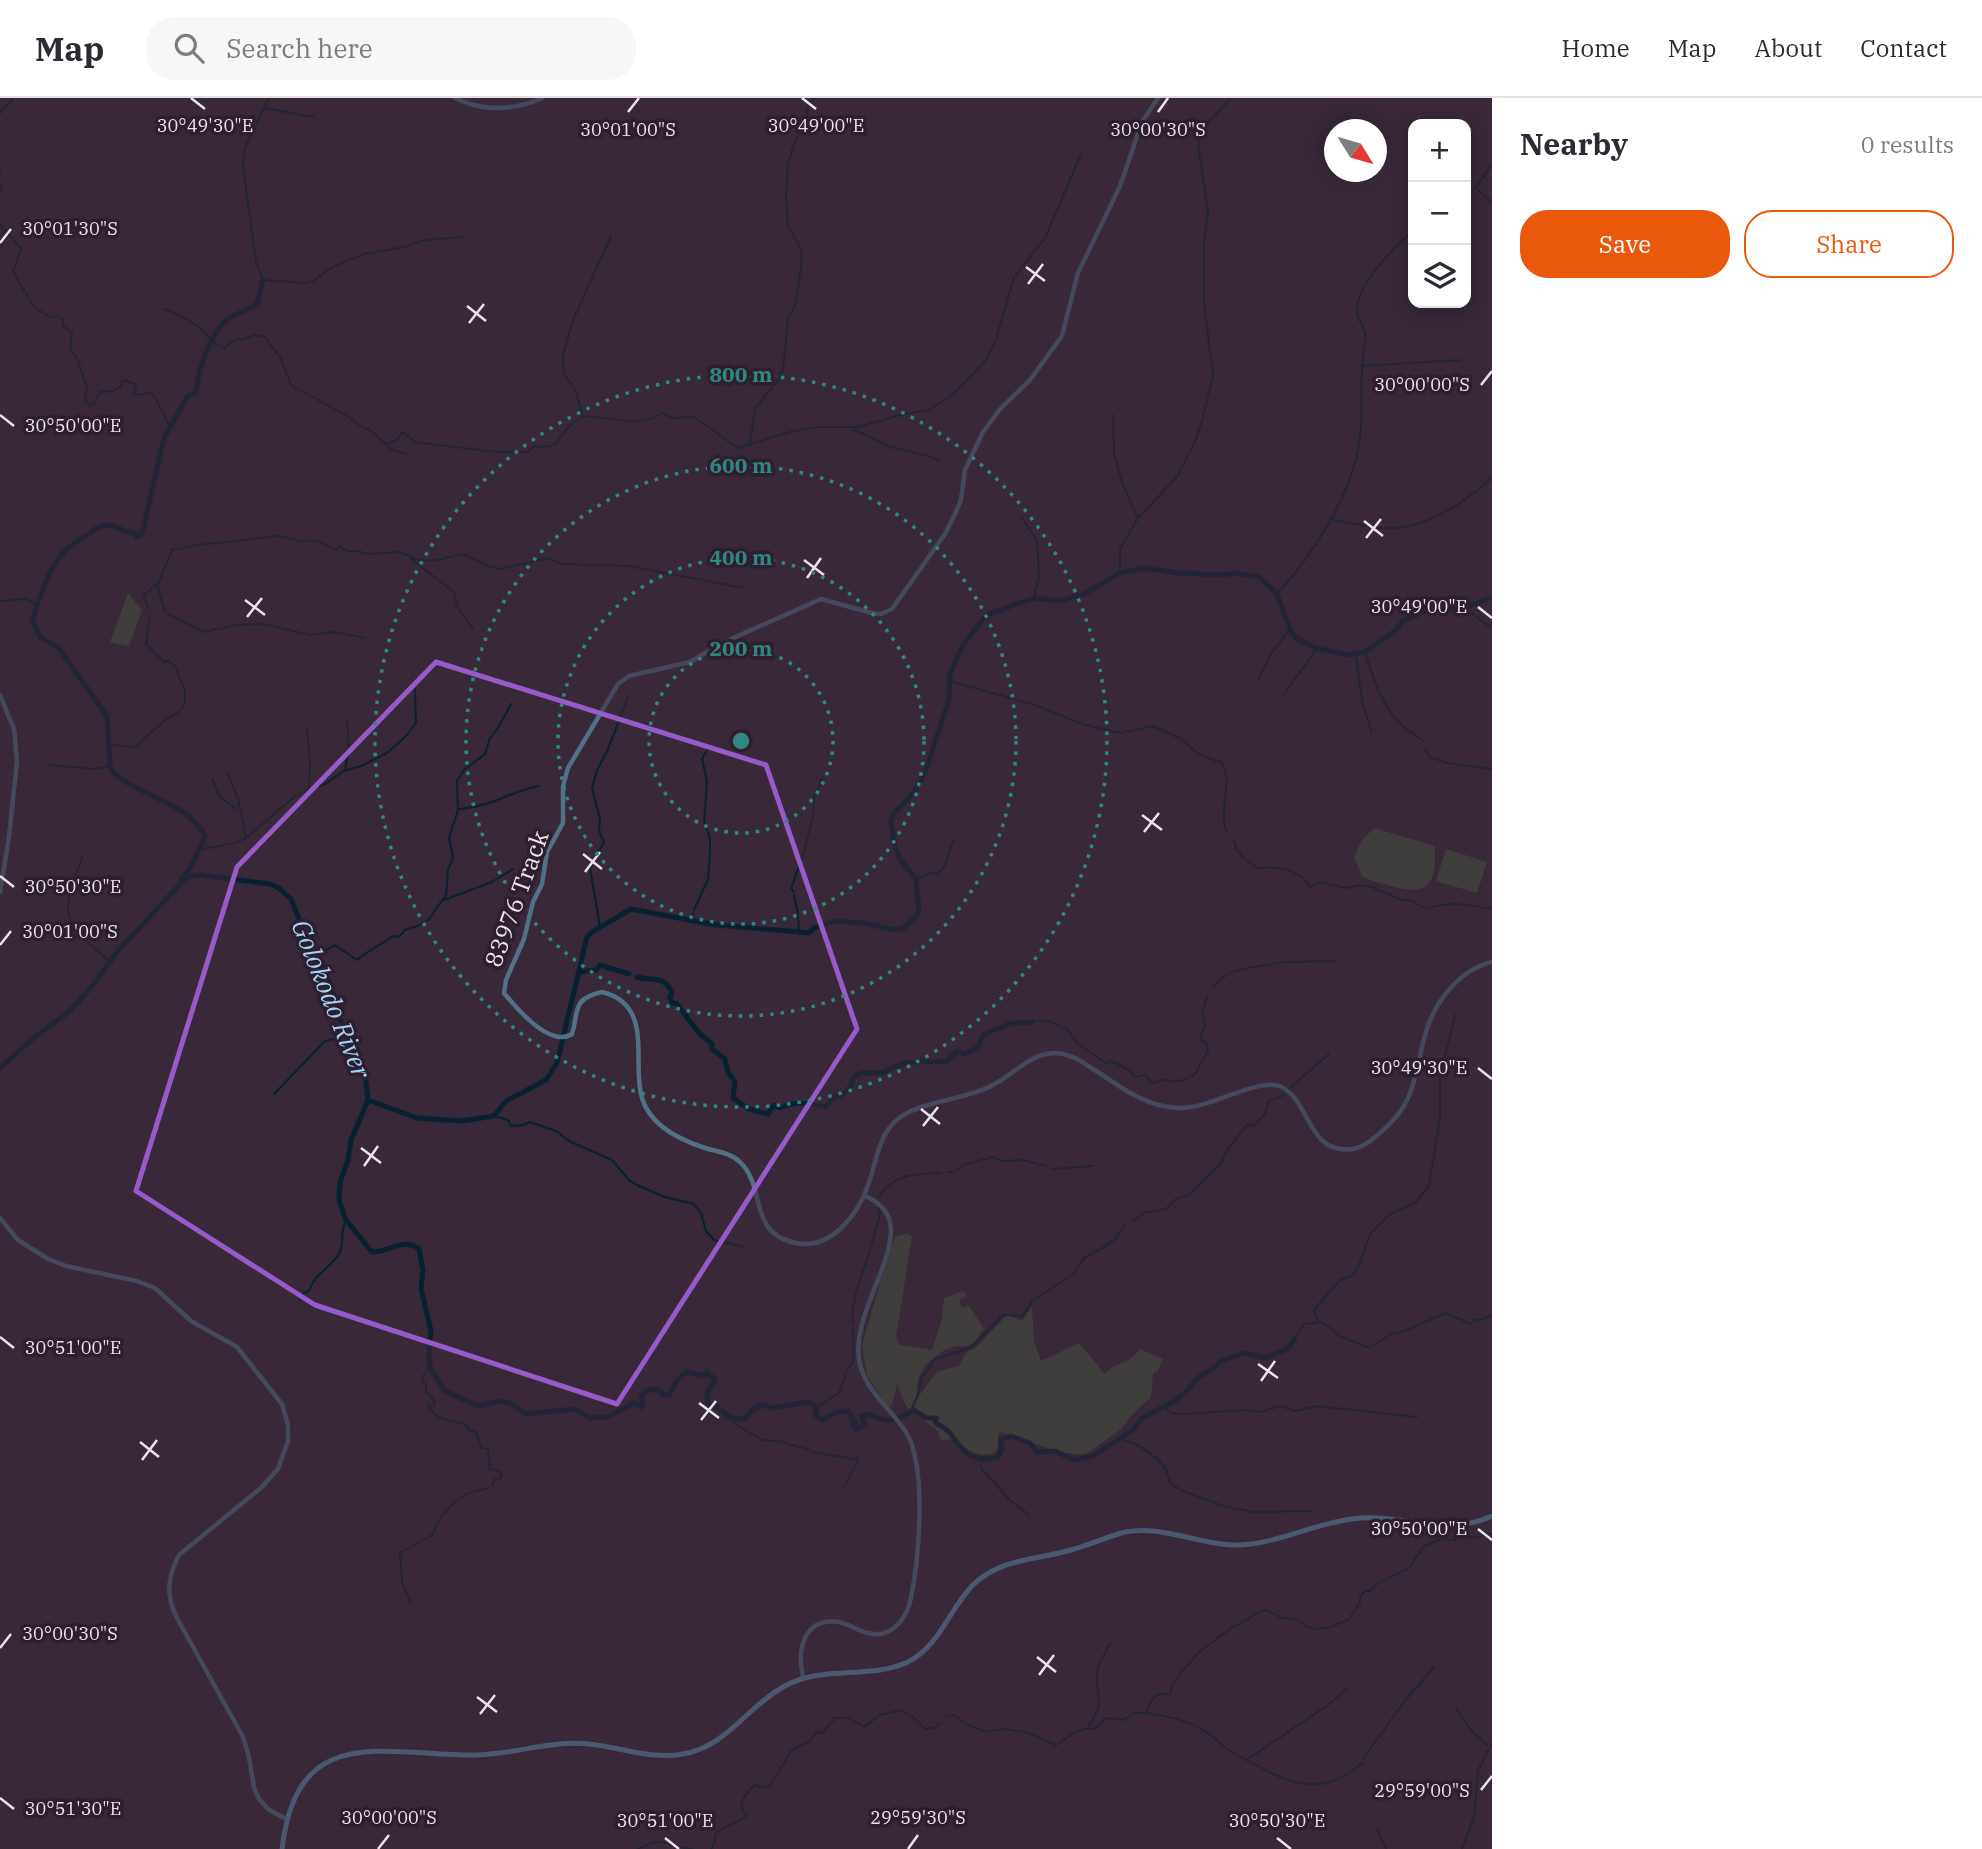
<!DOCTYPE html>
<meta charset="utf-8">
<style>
:root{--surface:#fff;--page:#f7f7f7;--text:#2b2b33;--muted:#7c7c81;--line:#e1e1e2;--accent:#ea580c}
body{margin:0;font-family:"IBM Plex Serif",serif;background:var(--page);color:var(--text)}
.controls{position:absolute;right:21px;top:21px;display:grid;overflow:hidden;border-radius:14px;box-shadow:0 4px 18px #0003}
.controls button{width:63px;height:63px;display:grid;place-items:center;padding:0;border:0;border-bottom:2px solid var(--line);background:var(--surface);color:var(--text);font:35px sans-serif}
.compass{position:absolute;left:1324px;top:21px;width:63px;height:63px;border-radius:50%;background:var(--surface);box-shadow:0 4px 18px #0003;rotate:127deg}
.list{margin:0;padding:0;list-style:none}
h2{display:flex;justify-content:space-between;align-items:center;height:91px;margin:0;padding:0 28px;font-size:30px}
h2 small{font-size:23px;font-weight:400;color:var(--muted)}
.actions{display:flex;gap:14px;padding:21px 28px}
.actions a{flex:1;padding:16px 0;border:2px solid var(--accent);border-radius:28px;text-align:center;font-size:24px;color:var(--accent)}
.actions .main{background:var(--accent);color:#fff}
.icon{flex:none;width:38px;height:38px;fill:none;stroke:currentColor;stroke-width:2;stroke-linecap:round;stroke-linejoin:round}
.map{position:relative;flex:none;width:1492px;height:1751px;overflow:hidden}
header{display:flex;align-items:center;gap:42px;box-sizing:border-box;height:98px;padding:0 35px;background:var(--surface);border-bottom:2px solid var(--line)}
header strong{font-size:33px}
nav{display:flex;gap:38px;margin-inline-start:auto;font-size:24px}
.search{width:490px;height:63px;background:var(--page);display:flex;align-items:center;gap:18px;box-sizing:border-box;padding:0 24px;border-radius:28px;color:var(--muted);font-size:26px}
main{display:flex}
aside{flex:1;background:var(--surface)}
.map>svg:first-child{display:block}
.green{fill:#485640}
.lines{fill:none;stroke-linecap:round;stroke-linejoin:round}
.stream{stroke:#082232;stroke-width:2}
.river{stroke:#082232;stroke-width:5}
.tertiary{stroke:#517184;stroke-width:4.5}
.secondary{stroke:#6295b4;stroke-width:5}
.marked{fill:none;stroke:#975aca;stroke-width:5;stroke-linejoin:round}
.ticks{fill:none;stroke:#ece2ec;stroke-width:2.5}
.ring{fill:none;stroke:#308681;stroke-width:3.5;stroke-dasharray:3.5 7}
.labels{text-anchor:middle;stroke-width:7;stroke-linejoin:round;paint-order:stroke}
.street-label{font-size:24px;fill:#ece2ec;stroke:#2e1f2e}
.water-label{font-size:26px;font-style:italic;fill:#9fd4f8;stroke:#2e1f2e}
.ticks-label{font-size:18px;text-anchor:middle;fill:#ece2ec;stroke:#2e1f2e;stroke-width:7;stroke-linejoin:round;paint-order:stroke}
.centre{fill:#308681;stroke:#2e1f2e;stroke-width:3.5}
.ring-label{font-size:21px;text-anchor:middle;font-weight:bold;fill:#308681;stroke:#2e1f2e;stroke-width:7;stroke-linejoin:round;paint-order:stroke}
</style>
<header>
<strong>Map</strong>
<div class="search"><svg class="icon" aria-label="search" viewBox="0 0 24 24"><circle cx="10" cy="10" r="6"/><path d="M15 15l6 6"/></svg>Search here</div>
<nav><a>Home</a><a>Map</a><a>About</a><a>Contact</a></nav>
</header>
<main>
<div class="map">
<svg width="1492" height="1751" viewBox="0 0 1492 1751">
<rect width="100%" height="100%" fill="#382838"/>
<path class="green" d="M128,495L142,512L129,548L110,544Z
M1374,730L1435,748C1436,781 1432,799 1395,789C1384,786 1372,784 1362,778L1354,759L1362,742Z
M1446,751L1487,764L1477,795L1436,783Z
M908,1135L912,1139L896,1239L900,1247L932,1252L942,1221L944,1200L964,1193L967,1198L959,1202L962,1210L969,1208L984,1231C980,1235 977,1241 973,1245C967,1250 959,1247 952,1249C932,1256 912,1277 918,1299L937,1274L958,1268L968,1253L977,1249L1006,1218H1012L1022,1223L1032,1209L1034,1243L1041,1263L1079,1245L1105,1276C1119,1261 1126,1269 1140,1251L1163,1261L1158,1272L1153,1275L1151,1299L1131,1318L1121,1331L1089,1354L1081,1357L1056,1353L1001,1334L998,1336V1347L995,1355C978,1359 965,1354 956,1339L943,1343L939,1340L938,1333L906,1308L897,1286L892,1307L888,1309L867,1278L862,1247L890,1151L895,1139Z"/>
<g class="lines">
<path class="stream" d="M269,0L244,52L243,68L256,164L263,182L305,185L313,183L334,168L364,156L404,149L425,142L462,139
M264,10L314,19
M0,15L14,0
M0,71V74
M0,87L2,92L0,93
M1477,91L1492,104
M1466,97L1476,89L1492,66
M0,126L21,151L13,174L34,209
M35,210L51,219L58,218L63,222V228L72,235C71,246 68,252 77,260
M165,211C176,217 187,221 197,228C207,236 212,246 224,250L236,241L242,242L256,237L265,239L280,259L291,287L347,318L364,330L369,331L388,348
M996,241L1014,179L1045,140L1081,56
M78,263L87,289L85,303L89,307L94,306L100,294L113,293L121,288L122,283L125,282L136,287L134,296L136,297L151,295C159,301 163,320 171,329
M1363,268L1460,262
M1113,317L1114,355L1122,384L1138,420
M583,318L575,291L564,276L563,257L573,222L611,138
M852,331L891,349L928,358L939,363
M410,340L415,344L496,354H528L534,348C560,351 554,345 568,330C572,325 578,322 583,318C608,318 639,332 662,315L674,320L694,319L738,350L793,333L816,329H858L904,316L928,312L950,299L970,279L985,263L995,244
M389,345L398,341L402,334L408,338
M750,347L755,310L776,285L783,272L788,221L796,205L802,161L800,149L788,128L786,99L788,67L793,48L804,27L809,5L815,0
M389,350L406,356
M1022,420L1037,443L1039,479L1034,500
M1330,421C1348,425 1367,429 1384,430C1424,432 1464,405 1492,380
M411,461L454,494L457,509L473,530
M1120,475V451L1138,420L1177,379L1194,346L1203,320L1213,277L1204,205V143L1208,113L1198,47L1204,29L1231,0
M157,487L165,513
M1277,496C1313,456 1350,400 1359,347C1364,319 1359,290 1363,262C1363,254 1367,242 1365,235C1363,226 1356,221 1357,210C1359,185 1394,148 1413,134
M0,503L25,501L37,507
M148,510L143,498L159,484L172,452L198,447L279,438L301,443L316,442L337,452L339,449L348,453H360L365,456L399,454L419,462H437L463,456L487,468L501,471L548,460L561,466L629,468L744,490
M1464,510L1492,530
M168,516L204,534L236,527L265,526L310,537L335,534L365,540
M1365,554C1373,580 1381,608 1402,627C1409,634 1417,637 1424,644
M1356,557L1362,604L1372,635
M1258,582L1270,557L1290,531
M950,583L1035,607L1082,626L1110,633L1121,635L1153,628L1179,640L1200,657L1222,665C1234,689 1217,711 1227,734
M1284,596L1317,551
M307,630L310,667L309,691
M110,647L135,649C144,641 154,632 163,624C173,616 186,616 185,596C185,587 177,580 177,570L169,563L164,564L146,546L150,517
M1425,650L1429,659L1448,665L1492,671
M48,667L96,671L110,668
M345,672L349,651L347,621
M228,676L238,701L246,738
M212,681L219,698L237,712
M460,711C489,709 512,693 539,688
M1234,742C1236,756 1246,763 1258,770C1279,768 1298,770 1310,789L1318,784L1347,790L1360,787L1372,789L1402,802L1412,803L1426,811C1453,802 1465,807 1492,811
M199,752L235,745L246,740L294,699L308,691L325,686L344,673L361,668L387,655L406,638L416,625L415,591
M83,757C60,818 59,822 111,864
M916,781L930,775L938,776C951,762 946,756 955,741
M794,794L791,791L803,757L813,719L814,699L823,679
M794,797L798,816L799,836
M444,802L492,784L513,771
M694,812L708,781L710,755V740L704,724L707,683L702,661L708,651
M692,821L693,816
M600,829L590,770L604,744L599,733L600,721L592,690L597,672L608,651L629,597
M316,858L335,847L357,862C368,852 381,847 393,838L399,839L405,832L418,828L429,821L446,797L448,772L453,759L449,740L458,712L457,683L464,672L485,656L490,640L498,630L511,606
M1212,889L1229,875L1248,870L1285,864L1336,863
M1038,923L1042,922L1054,925L1069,933L1077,945L1107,966L1110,963C1119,966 1130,971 1135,979L1145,977L1153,985L1166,981L1170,984L1184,982L1195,976L1208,953L1206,944L1202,943L1200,938C1205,931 1206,923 1202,916L1207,897
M1291,989L1329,956
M274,996L325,943L347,938
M494,1018L508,1022L511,1028L523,1027L530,1024L556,1033L569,1043L612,1062L630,1083L641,1089L665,1099L694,1106L701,1115L706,1133L714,1142L744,1149
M1239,1037L1248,1026L1253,1028L1265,1016L1269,1003L1284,997
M1052,1071L1093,1068
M947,1074H953L966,1066L993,1059L1002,1063L1022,1062L1046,1068
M878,1099C893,1077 915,1075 940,1075
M1134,1122L1144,1115L1166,1111L1176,1101L1188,1097L1222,1065L1225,1055L1238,1039
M871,1149L880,1116L878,1110
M299,1202L304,1195L309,1193C313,1176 333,1169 340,1154C344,1145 340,1134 346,1122
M1318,1224L1314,1212L1339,1183L1351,1178L1357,1172L1370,1136L1390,1116L1415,1105L1429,1088L1440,1020V980L1455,917
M853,1226C849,1204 864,1174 870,1152
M1294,1242L1304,1226L1322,1224L1340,1238L1369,1250L1391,1236L1402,1234L1446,1215L1471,1226L1474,1222H1481L1492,1216
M430,1269L423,1278L422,1282L426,1287V1293L435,1304L434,1307L428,1308C437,1324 450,1321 466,1327L468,1331L477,1335L481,1350L488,1351L490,1371L502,1374L500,1381H495L492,1388
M849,1270L853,1264C853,1253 855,1240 852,1230
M1163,1308L1171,1315L1182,1316L1246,1312
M817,1309L839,1295L847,1272
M1250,1313L1260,1314L1281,1308L1295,1313L1317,1308L1417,1319
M910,1315L918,1297L921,1281L935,1261L971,1250L1003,1217L1023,1218L1033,1202L1074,1176L1084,1160L1106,1148L1116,1140L1125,1126
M734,1321L737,1327L762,1342L775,1343
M1120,1340L1141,1349L1157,1361L1166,1371L1170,1385L1181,1392L1223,1408L1253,1414L1312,1413
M778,1343L810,1352
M812,1354L854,1361L859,1359
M982,1364L983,1359
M981,1367V1370L1010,1402L1028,1416
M845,1388L857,1364
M402,1484L400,1455L432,1437L441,1419L455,1403L469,1395L489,1390
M403,1486L410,1504
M1171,1591C1177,1575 1189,1568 1198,1555L1231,1530L1249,1521L1254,1516L1266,1512L1282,1520L1296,1521L1308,1529L1319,1531L1330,1529L1348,1522L1360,1505V1499L1365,1493H1370L1378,1485L1409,1470L1423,1449L1440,1441L1454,1442L1459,1438L1473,1440L1492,1436
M1456,1611L1472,1633L1487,1647
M1146,1615C1161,1617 1186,1622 1198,1629C1210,1635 1219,1645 1229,1652C1238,1658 1248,1663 1258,1668C1295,1689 1327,1697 1362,1665
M946,1619L954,1617L965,1625L985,1634L1005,1631L1029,1635L1056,1647C1067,1640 1081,1628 1094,1631L1106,1620L1124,1622L1133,1615H1146L1153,1600L1161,1596H1170L1171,1593
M1088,1628C1110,1601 1091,1595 1098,1570C1101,1562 1106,1553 1110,1545
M1248,1661L1328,1607L1347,1590
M1363,1661L1404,1604L1434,1569
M742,1710C741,1702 748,1692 755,1687L762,1690L770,1688L791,1653L811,1642L817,1634L822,1635L835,1620H849L864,1629L880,1617L902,1612L917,1622L918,1625L926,1631L936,1629L939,1625
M1377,1731L1386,1751
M638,1751C667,1736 666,1749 692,1751
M711,1751L714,1746L716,1735C726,1728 738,1725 747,1717L743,1712
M1462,1751L1474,1719L1478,1672L1492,1646"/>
<path class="river" d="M180,784L193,765L205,738C187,703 138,699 112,673L110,668L107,618L58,549L41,540L32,523C39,500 47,475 62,456C69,448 80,442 89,436C93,432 97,429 103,428C115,425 123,435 135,435L137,439L142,436L164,340L188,298L196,295C198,273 210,232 231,219C238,215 248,212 257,206L263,182
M579,874L596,872L600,867L629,876
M637,879C654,884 662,876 672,894L670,899L672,905L677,906L698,934L712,946V951L725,961L728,974L735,984L733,1000L749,1011L768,1016L774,1007L780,1010C795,1003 809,1005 825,1009L833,999L841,998L850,989L854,979L861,975H884C897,962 927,963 945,964L958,953L965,956L977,950L984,936L1012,925L1033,924
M0,970L30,943L71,912L93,887L118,853L184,782L191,778L200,777L270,786L279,790L291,801L307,841L326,876L342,928L360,961L365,977L368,1002L417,1020L462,1023L494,1018L506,1003L546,982L557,965L587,839L592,834L631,811L716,827L788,833L809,835L814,830L835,823L862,825L896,832L904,830L916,818L919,811L916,781L899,760L895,749L891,725L893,716L910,699L925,675L949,602L950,575L963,547L984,520L992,515L1034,500L1058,503L1084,496L1120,475L1143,470L1177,475L1222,477L1235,475L1259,479L1277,496L1290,531L1296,540L1315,550L1349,557L1365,554L1396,532L1403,523L1426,513L1437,514L1464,510L1492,499
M368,1002L351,1042L348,1062L340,1084L339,1102L346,1122L372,1154C390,1154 402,1139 419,1151L423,1172L421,1191L431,1233L429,1254L430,1269L445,1293L478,1308L501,1303L512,1306L526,1316L574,1311L590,1320L607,1319L634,1305L641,1309L643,1305L641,1299L646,1293L657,1291L664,1297H669C674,1288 677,1278 688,1274L703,1278L707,1275L715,1281L707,1296L708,1306C718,1308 720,1312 728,1318C732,1322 739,1320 745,1321L752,1312L762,1307L771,1310L809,1304L817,1309L815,1317L822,1322L837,1314L848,1313L855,1325L853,1328L857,1331L865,1325L861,1318C871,1314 874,1321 885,1322C895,1323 906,1317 914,1312L926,1320H937L935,1324C940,1329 945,1329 949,1334C964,1354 968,1364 997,1360L1002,1351L1001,1342L1011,1338L1030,1345L1037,1354L1055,1353L1074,1362L1093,1358L1133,1332L1142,1320L1173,1304L1186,1294L1199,1279L1214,1270L1221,1263L1244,1255L1265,1260L1286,1252L1294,1242"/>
<path class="tertiary" d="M455,0C484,14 513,13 542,0
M1158,0L1142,24L1120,88L1078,175L1062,238L1030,282L1000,311L983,334L965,372L961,402L956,414L945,436L892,511L881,516L872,515L821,501L722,545L690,564L629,578L618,586L568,670L563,688V725L547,754L542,786L533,804L524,841L506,882L504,895C517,911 550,950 572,936C579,914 571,901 602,894C655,907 631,964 642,1000C650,1027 680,1042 705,1050C718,1054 732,1055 741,1065C766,1090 748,1136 796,1145C830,1152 856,1119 867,1090C878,1062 877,1029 909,1014C934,1002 964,1001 989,989C1016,977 1037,945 1070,958C1080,961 1089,969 1098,974C1123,991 1147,1009 1179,1010C1210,1011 1257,980 1279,988C1312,1001 1305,1057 1353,1051C1364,1049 1372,1042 1380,1035C1392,1025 1402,1014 1408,1000C1418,978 1419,954 1427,931C1436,902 1461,871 1492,864
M0,597L14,631L17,663L9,739L0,794
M0,1120L18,1142L48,1161L66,1168L137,1183L155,1190L191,1223L237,1249L282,1306L288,1327V1343L278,1371L262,1389L179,1457C167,1479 166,1498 177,1520L243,1639L249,1659L254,1690L259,1701L268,1711L286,1721
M803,1579C797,1552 803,1519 839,1524C849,1526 858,1533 868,1535C890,1541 905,1523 910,1504C919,1465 927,1371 907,1336C891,1309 864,1294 859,1261C853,1221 889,1173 891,1133C891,1114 880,1105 864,1097"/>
<path class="secondary" d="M282,1751C297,1624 382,1657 474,1657C513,1657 550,1642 589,1646C620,1649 652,1662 683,1656C726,1649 747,1609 783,1589C823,1566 869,1582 908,1564C940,1548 949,1511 973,1487C1000,1461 1034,1462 1067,1453C1087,1448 1106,1439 1125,1434C1162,1427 1197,1446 1233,1447C1274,1448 1311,1426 1352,1421C1399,1414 1446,1440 1492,1418"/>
</g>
<path d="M0 0H1492V1751H0ZM436,564L766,667L857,931L617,1306L315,1207L136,1093L237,769Z" fill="#382838" fill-opacity=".55" fill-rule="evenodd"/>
<path class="marked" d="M436,564L766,667L857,931L617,1306L315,1207L136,1093L237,769Z"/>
<path class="ticks" d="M191,0L205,11M802,0L816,11M628,14L639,0M1158,14L1168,0M0,145L11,131M1026,169L1045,183M1028,186L1043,166M467,208L486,223M469,225L484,206M1481,287L1492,273M0,317L14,328M1364,423L1383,438M1366,440L1381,421M804,462L824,477M807,480L821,460M245,502L265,517M1478,509L1492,520M247,519L262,500M1142,717L1162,732M1144,734L1159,715M583,756L602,771M585,774L600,754M0,778L14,789M0,847L11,833M1478,970L1492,981M921,1011L940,1026M923,1028L938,1009M361,1050L381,1065M364,1068L378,1048M0,1239L14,1250M1258,1266L1278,1280M1261,1283L1275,1263M699,1305L719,1320M701,1322L716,1303M140,1344L159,1359M142,1362L157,1342M1478,1431L1492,1442M0,1550L11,1536M1037,1559L1056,1574M1039,1577L1054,1557M477,1599L497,1614M480,1616L495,1597M1481,1692L1492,1678M0,1700L14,1711M665,1740L679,1751M1277,1740L1291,1751M378,1751L389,1737M908,1751L918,1737"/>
<g class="ring">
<circle cx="741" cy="643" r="92"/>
<circle cx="741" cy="643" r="183"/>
<circle cx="741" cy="643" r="275"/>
<circle cx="741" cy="643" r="366"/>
</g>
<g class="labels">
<g class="street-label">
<text transform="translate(517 801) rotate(-70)" y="8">83976 Track</text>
</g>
<g class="water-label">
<text transform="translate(331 901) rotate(68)" y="9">Golokodo River</text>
</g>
</g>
<g class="ticks-label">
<text x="205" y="34">30°49'30"E</text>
<text x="816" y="34">30°49'00"E</text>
<text x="628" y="38">30°01'00"S</text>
<text x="1158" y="38">30°00'30"S</text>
<text x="70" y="137">30°01'30"S</text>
<text x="1422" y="293">30°00'00"S</text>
<text x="73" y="334">30°50'00"E</text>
<text x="1419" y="515">30°49'00"E</text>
<text x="73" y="795">30°50'30"E</text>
<text x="70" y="840">30°01'00"S</text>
<text x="1419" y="976">30°49'30"E</text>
<text x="73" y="1256">30°51'00"E</text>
<text x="1419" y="1437">30°50'00"E</text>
<text x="70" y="1542">30°00'30"S</text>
<text x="1422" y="1699">29°59'00"S</text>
<text x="73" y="1717">30°51'30"E</text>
<text x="389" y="1726">30°00'00"S</text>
<text x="918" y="1726">29°59'30"S</text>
<text x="665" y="1729">30°51'00"E</text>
<text x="1277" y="1729">30°50'30"E</text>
</g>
<circle cx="741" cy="643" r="10" class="centre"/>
<g class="ring-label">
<text x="741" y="284">800 m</text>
<text x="741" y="375">600 m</text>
<text x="741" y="467">400 m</text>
<text x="741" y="558">200 m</text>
</g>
</svg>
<div class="controls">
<button>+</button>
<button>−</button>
<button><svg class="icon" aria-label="layers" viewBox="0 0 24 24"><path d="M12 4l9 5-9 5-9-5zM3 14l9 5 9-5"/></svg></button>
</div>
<svg class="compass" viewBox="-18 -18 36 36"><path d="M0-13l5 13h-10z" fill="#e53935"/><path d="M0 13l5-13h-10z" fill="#7c7c81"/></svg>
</div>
<aside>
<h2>Nearby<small>0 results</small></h2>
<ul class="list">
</ul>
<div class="actions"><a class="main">Save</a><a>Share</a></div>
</aside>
</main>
